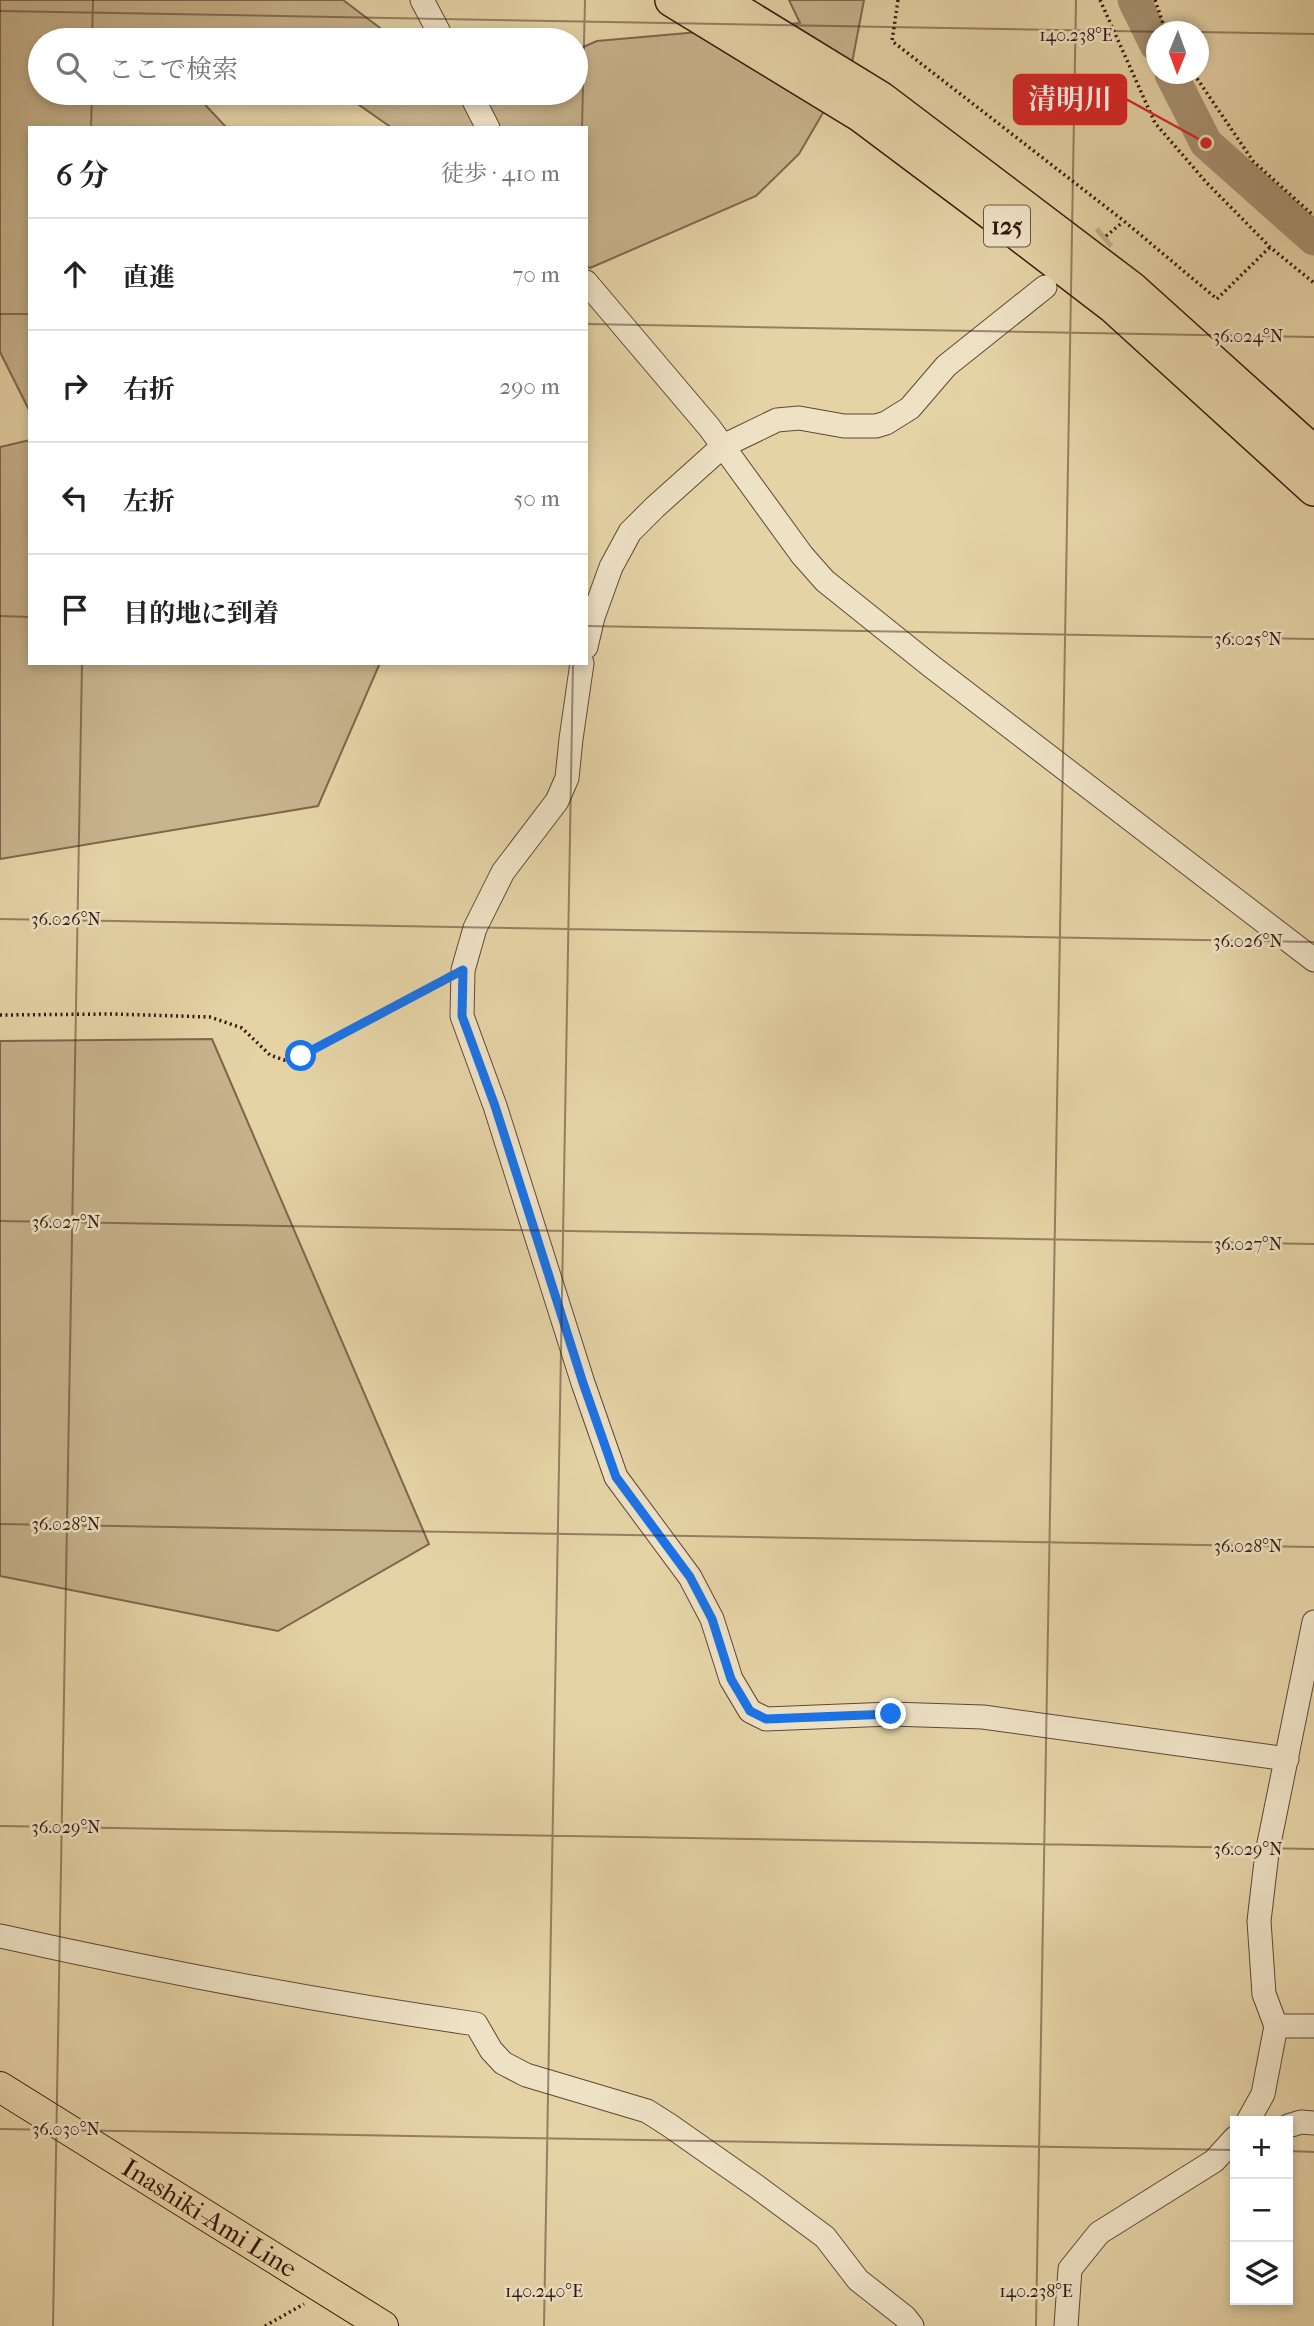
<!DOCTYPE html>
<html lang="ja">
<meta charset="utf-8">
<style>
:root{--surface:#fff;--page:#f6f6f6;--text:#222;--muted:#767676;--line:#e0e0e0}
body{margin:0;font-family:"IM FELL French Canon","Noto Serif JP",serif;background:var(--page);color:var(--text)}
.controls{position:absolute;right:21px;bottom:21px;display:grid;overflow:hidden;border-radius:0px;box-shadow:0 4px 10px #0003}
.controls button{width:63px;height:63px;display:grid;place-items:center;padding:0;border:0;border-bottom:2px solid var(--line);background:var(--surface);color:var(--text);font:35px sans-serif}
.compass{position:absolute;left:1146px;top:21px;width:63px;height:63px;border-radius:50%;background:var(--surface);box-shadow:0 4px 10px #0003;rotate:181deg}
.stop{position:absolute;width:21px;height:21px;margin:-16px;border:5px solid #1a73e8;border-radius:50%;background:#fff}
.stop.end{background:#1a73e8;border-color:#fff;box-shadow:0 2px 7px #0008}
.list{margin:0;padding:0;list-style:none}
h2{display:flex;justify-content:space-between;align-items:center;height:91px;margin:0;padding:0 28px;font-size:30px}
h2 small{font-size:23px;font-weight:400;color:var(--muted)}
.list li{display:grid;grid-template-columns:46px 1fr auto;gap:21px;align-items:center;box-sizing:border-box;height:112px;padding:0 28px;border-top:2px solid var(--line)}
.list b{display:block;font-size:26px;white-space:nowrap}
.list em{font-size:23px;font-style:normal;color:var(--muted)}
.icon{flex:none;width:38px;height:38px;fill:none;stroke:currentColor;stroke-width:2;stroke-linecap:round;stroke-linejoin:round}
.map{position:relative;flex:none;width:1314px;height:2326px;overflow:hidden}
.search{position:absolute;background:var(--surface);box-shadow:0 4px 10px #0003;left:28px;top:28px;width:560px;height:77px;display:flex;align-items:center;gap:18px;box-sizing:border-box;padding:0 24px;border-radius:38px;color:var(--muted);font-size:26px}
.panel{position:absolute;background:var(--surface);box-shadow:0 4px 10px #0003;left:28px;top:126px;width:560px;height:539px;border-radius:0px}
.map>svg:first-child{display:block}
.green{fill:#c7b38c;stroke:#7d664e;stroke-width:2}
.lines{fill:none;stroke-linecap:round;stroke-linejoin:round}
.river{stroke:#a89373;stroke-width:33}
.minor-tunnel{stroke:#c1ae88;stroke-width:23;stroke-dasharray:23 11;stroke-linecap:butt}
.minor-casing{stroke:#604735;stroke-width:25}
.major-casing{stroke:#33180f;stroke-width:32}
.highway-casing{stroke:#33180f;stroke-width:36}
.path{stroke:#33180f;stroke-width:3.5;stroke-dasharray:2 3.5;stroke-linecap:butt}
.minor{stroke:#eee2c5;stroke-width:23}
.major{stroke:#e5d3a6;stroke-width:30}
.highway{stroke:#e5d3a6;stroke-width:33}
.route{stroke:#1a73e8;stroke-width:9}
.ticks{fill:none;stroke:#33180f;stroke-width:2;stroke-opacity:0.45}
.labels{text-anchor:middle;stroke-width:5;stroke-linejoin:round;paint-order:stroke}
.shield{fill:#eee2c5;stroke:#6b5546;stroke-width:2}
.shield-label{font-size:24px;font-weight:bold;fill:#33180f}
.street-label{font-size:26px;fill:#33180f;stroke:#eee2c5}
.ticks-label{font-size:18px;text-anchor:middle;fill:#33180f;stroke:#eee2c5;stroke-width:5;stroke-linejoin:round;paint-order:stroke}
.leader{fill:none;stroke:#d62828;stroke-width:2.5}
.callout-dot{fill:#d62828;stroke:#eee2c5;stroke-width:2.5}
.callout{fill:#d62828;stroke:#d62828;stroke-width:2.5}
.callout-label{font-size:28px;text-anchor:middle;font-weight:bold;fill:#fff}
</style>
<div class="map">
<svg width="1314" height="2326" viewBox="0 0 1314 2326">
<rect width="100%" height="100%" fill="#e5d3a6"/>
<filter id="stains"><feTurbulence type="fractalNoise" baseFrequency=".00286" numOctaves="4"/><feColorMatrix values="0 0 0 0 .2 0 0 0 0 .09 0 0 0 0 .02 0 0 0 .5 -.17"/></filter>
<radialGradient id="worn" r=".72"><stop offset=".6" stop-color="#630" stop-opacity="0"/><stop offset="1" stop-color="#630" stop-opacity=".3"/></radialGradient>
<path class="green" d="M0,0H343L396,40H40V93H194L227,128H30V412L0,352Z
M789,0H864L852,63L799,154L756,196L590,268L586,265V128H392L342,93H576V50L597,41L800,23Z
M30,440V663H380L318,806L0,859V447Z
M212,1039L429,1544L278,1631L0,1576V1041Z"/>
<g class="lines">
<path class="river" d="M1134,0L1156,45
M1171,74L1206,143L1314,239"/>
<path class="minor-tunnel" d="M1076,261L1106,236"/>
<g class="minor-casing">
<path id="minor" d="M422,0L443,40
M470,93L488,128
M586,282L709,427L802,555L825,581L931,666L1314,960
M586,647L593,617L611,567L630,532L655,507L723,446L777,420L799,418L844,426H876L886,423L910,408L946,366L1045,287
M582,663L571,739L567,778L557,801L503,872L475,928L463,970L462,1016L495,1106L583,1383L616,1477L690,1577L712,1619L731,1679L750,1711L766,1719L891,1714L983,1717L1287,1759
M0,1936C158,1971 316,2001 476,2024L491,2050L503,2063L526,2075L647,2111L669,2125L756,2186L825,2237L858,2280L905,2317L912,2326
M1276,2026H1314
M1248,2121L1263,2094L1276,2026L1264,1994L1259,1921L1267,1853L1314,1622
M1288,2126L1301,2122L1314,2123
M1066,2326L1070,2269L1099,2233L1214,2161L1235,2138"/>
</g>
<g class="major-casing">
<g id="major">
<path id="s1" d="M0,2087L383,2326"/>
</g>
</g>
<g class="highway-casing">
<path id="highway" d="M672,0L862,116L994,215L1114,307L1314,489
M720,0L880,98L1012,198L1132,289L1314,453"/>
</g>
<path class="path" d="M898,0L892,41L1124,221L1217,299L1270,247
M1100,0L1155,123L1206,182L1270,247L1314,283
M1155,0L1166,32
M1194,74L1253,161L1314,216
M1106,236L1123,222
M0,1015L113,1014L210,1017L242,1028L270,1055L284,1060L301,1056L442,983
M265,2326L304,2304"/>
<use href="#minor" class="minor"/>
<use href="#major" class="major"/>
<use href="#highway" class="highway"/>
</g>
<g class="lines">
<path class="route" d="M301,1056L463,970L462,1016L495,1106L583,1383L616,1477L690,1577L712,1619L731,1679L750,1711L766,1719L891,1714"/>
</g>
<path class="ticks" d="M0,11L1168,32M1198,32L1314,34M92,40L93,0M91,128L92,93M582,128L585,0M0,314H30M586,324L1314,337M0,616L30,617M586,626L1314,639M0,919L1314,942M0,1221L1314,1244M0,1524L1314,1547M0,1826L1314,1849M0,2129L1235,2150M1288,2151L1314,2152M53,2326L82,663M544,2326L573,663M1036,2326L1076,0"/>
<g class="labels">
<rect class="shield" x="984" y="205.5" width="46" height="41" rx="5"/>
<g class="shield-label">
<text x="1007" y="234">125</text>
</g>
<g class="street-label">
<text dy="9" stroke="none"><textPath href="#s1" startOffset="247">Inashiki-Ami Line</textPath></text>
</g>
</g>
<g class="ticks-label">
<text x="1076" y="41">140.238°E</text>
<text x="1248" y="342">36.024°N</text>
<text x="1248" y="645">36.025°N</text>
<text x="66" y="925">36.026°N</text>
<text x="1248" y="947">36.026°N</text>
<text x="66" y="1228">36.027°N</text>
<text x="1248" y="1250">36.027°N</text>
<text x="66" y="1530">36.028°N</text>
<text x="1248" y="1552">36.028°N</text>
<text x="66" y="1833">36.029°N</text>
<text x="1248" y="1855">36.029°N</text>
<text x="66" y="2135">36.030°N</text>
<text x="544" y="2297">140.240°E</text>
<text x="1036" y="2297">140.238°E</text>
</g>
<path class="leader" d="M1206 143L1126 99"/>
<circle class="callout-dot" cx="1206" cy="143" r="7"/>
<rect class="callout" x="1014" y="75" width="112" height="49" rx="7"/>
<g class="callout-label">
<text x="1070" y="109">清明川</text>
</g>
<rect width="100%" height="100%" filter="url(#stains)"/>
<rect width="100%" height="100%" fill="url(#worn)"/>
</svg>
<div class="controls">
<button>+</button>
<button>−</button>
<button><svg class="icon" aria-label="layers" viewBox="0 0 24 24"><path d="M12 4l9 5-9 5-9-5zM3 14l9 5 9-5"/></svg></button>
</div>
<svg class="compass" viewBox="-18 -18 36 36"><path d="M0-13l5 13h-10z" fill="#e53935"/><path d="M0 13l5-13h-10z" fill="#767676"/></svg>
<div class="stop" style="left:301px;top:1056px"></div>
<div class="stop end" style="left:891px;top:1714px"></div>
<div class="search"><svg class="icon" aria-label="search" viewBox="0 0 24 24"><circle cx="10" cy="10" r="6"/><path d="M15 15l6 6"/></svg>ここで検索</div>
<section class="panel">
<h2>6 分<small>徒歩 · 410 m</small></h2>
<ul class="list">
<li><svg class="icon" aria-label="ahead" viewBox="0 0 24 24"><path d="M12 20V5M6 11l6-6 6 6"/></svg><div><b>直進</b></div><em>70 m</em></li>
<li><svg class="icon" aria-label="right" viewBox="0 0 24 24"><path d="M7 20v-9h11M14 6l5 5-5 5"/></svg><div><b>右折</b></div><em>290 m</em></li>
<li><svg class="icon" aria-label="left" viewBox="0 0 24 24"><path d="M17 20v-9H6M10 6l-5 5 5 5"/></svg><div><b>左折</b></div><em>50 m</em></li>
<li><svg class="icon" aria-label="arrive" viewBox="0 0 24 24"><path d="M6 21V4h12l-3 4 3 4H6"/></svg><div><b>目的地に到着</b></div></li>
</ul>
</section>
</div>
